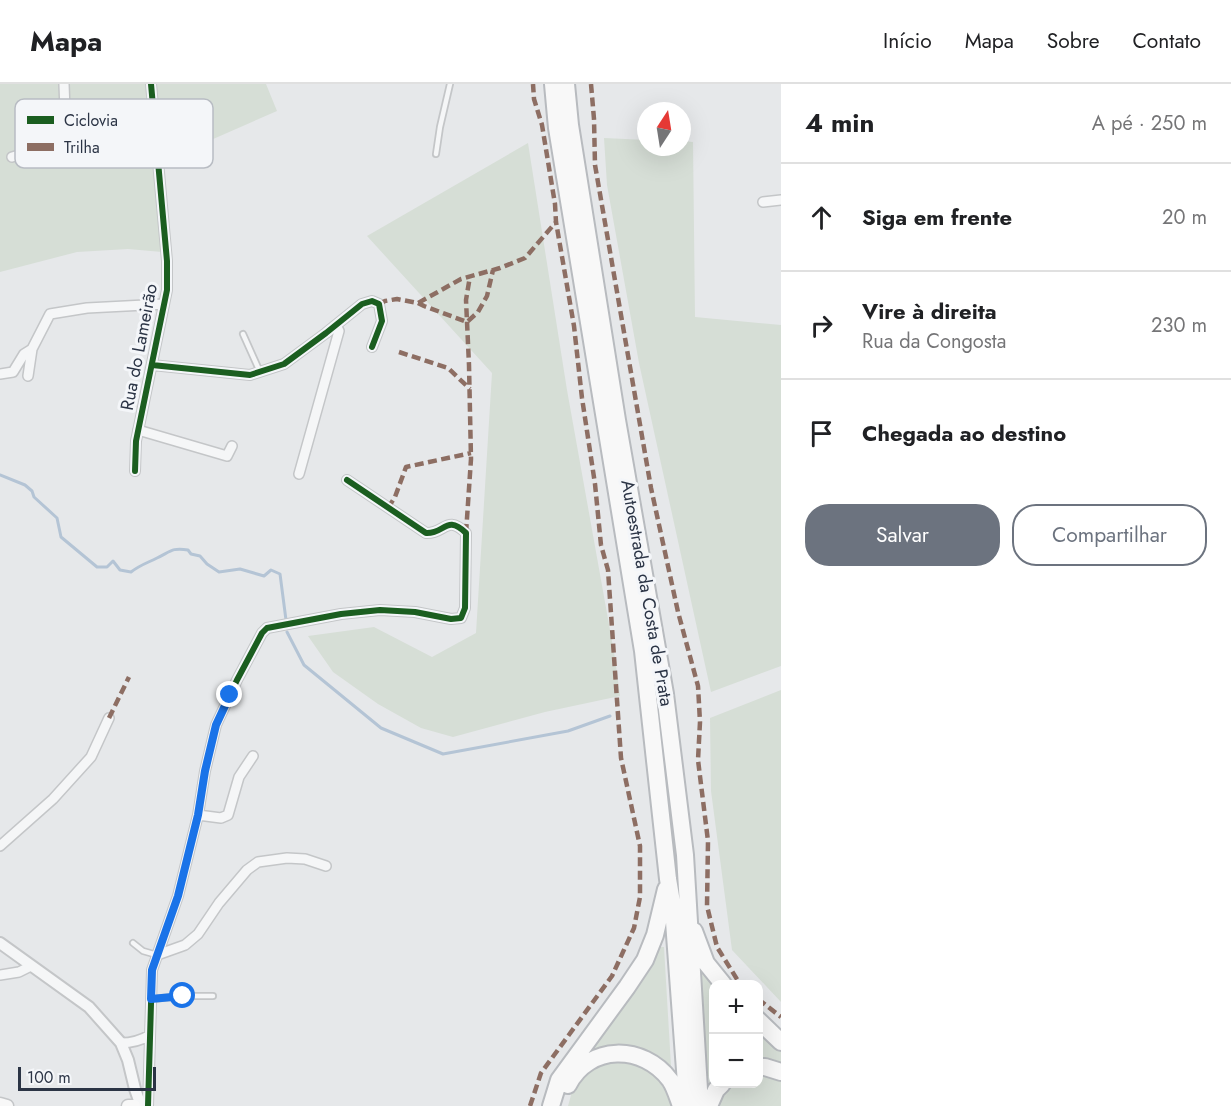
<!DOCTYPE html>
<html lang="pt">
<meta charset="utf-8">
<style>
:root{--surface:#fff;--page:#f6f6f6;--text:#202124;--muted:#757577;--line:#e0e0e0;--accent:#6c737f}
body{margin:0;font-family:Jost,sans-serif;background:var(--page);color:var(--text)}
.controls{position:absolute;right:18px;bottom:18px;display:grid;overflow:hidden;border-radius:12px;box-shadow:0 6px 24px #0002}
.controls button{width:54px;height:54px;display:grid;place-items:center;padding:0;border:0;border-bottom:2px solid var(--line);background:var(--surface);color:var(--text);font:30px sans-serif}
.compass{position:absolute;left:637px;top:18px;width:54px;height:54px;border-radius:50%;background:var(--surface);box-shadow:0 6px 24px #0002;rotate:12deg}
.scale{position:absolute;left:18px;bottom:15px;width:138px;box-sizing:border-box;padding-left:6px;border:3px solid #2b3445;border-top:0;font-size:16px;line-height:21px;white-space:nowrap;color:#2b3445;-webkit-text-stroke:4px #f4f6f9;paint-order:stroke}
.stop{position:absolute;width:18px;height:18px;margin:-14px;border:4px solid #1a73e8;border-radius:50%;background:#fff}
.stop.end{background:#1a73e8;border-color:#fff;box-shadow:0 2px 6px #0008}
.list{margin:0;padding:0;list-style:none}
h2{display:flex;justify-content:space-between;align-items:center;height:78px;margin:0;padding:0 24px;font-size:26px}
h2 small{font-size:20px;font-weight:400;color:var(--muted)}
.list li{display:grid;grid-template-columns:39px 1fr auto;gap:18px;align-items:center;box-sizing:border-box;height:108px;padding:0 24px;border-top:2px solid var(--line)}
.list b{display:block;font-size:22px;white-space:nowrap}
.list p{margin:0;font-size:20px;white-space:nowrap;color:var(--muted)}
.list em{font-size:20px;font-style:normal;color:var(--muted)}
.actions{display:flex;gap:12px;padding:18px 24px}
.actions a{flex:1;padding:14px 0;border:2px solid var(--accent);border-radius:24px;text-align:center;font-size:21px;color:var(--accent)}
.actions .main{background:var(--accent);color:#fff}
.icon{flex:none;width:33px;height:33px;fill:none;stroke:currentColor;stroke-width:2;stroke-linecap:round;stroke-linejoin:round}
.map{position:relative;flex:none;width:781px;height:1022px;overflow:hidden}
header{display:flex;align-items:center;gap:36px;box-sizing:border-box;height:84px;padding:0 30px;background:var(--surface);border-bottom:2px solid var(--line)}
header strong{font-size:28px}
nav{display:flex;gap:33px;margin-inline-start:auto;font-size:21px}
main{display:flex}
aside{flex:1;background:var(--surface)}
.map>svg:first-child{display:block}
.green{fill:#d6ded6}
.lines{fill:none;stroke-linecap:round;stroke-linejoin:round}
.stream{stroke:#b4c4d5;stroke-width:3}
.service-casing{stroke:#c4c6c8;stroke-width:8}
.minor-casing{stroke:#c4c6c8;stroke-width:12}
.tertiary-casing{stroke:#c4c6c8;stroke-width:14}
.secondary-casing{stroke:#c4c6c8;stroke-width:15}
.motorway-casing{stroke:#b8bbbf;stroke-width:20}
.service{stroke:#f5f6f7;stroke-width:4.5}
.minor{stroke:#f5f6f7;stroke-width:9}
.tertiary{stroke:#f5f6f7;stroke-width:10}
.secondary{stroke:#f8f8f8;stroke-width:12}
.motorway{stroke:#f8f8f8;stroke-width:16}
.quiet{stroke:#8d6e63;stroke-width:4.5;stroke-dasharray:9 4.5;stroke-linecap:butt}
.cycleway-casing{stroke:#f4f6f9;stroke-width:10}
.cycleway{stroke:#1b5e20;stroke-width:6}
.route{stroke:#1a73e8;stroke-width:8}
.labels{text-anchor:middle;stroke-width:6;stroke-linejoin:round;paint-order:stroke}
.street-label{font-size:18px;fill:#2b3445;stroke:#f4f6f9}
.key{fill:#f4f6f9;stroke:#b8bcc3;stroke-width:1.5}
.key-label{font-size:16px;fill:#2b3445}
</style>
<header>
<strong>Mapa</strong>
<nav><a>Início</a><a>Mapa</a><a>Sobre</a><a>Contato</a></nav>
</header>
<main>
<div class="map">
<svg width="781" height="1022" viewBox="0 0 781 1022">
<rect width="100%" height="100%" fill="#e6e8ea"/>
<path class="green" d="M0,0H266L277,27L163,77L162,168L128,165L77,168L0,188Z
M604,54L646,56V63H682V57L693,58L695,233L781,241V582L711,608L639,279L607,101Z
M528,59L567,306L615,574L620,612L545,628L453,653L421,644L378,620L333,588L308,552L374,543L432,573L476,549L492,289L367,152Z
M781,606V918L732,866L711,707L710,634Z
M656,863H664L671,982L667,984L584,970Z
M697,870L714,900V1000L709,1002Z
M758,944L781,966V981L759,976Z
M612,975L640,978L663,996L673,1022H568L573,1004L596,980Z
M759,990L770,992L781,996V1022H719C722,1014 728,1005 734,1000H758Z"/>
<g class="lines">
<path class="stream" d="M0,391L25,401L32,407L34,413L57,434L61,453L97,483H107L113,477L120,486L131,488C140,481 147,479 157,474C170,468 172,463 188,466L191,470L200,472L207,480L219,488L240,485L264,492L271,486L280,490L286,536
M287,548L304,581L381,644L443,670L568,647L610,632"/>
<g class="service-casing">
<path id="service" d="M436,70L440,43L450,0
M243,250L260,288
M133,859L143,867L157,871
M151,915L183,912H213"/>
</g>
<g class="minor-casing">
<path id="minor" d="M12,73L54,61L66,53L64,0
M763,118L781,116
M152,281L250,291L284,280L326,249L362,220L372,217L379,220L382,237L372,263
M0,290L13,288L24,270L32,265L50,230L87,224L164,220
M28,292L32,265
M138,346L227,372L232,362
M135,387L136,357L167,206V177L151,0
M299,390L339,247L336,241
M198,731L221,734L228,731L239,693L253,672
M0,762L53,715L91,673L109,634
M157,871L185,861L198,850L219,819L247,786L258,778L287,774L305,775L326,782
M0,891L19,888L31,882
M121,959C132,959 140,957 150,951
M148,1022L152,886L178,812L198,731L205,687L216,641L237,596L262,549L267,544L341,530L380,526L415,528L451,535L461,534L465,524L466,449C446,430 445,450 426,449L347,396"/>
</g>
<g class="tertiary-casing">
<path id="tertiary" d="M0,859L89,923L121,959L128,976L135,1005L141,1022"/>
</g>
<g class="secondary-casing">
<path id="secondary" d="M0,1020L7,1022
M128,1022H134"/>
</g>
<g class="motorway-casing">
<path id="motorway" d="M553,0L557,44L643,567L668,795L673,824L687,1013L686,1022
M566,0L570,41L617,336L665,610L685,771L700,1022
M694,847L706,879L723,900
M758,936L781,958
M758,983H765L781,988
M568,1001C589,960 643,960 670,996C675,1003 678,1014 681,1022
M551,1022L559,996L627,903L645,876L655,851L666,805
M709,1022L716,1006L722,1000"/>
</g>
<use href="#service" class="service"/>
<use href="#minor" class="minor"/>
<use href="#tertiary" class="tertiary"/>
<use href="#secondary" class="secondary"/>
<use href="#motorway" class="motorway"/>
<path class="quiet" d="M591,0L594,35L595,81L651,404L678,528L698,602L700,638L698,676L708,757L707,822L717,863L740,900
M418,219L424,222L467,238L478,228L487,212L493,186
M379,220L385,217L397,215L418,219L461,195L500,184L525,174L556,138
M399,268L448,284L470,305
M388,424L395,413L406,383L471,369
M466,449L471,375L469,281L466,216L470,192
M109,634L129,593
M758,915L781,933
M530,1022L541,989L612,892L634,844L640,813V762L621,674L608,486L601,461L595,400L582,314L574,242L556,138L555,120L542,41L534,15L533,0"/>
<g class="cycleway-casing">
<path id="cycleway" d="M152,281L250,291L284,280L326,249L362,220L372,217L379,220L382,237L372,263
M135,387L136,357L167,206V177L151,0
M148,1022L152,886L178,812L198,731L205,687L216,641L237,596L262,549L267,544L341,530L380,526L415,528L451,535L461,534L465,524L466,449C446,430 445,450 426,449L347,396"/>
</g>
<use href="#cycleway" class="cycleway"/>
</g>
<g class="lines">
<path class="route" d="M183,912L151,915L152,886L178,812L198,731L205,687L216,641L230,611"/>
</g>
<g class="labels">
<g class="street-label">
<text transform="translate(139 263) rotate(-79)" y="6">Rua do Lameirão</text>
<text transform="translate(647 509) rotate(80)" y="6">Autoestrada da Costa de Prata</text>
</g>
</g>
<rect x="15" y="15" width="198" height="69" rx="9" class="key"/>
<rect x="27" y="32" width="27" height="8" fill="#1b5e20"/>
<rect x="27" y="59" width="27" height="8" fill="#8d6e63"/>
<g class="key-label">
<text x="64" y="42">Ciclovia</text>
<text x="64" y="69">Trilha</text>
</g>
</svg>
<div class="controls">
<button>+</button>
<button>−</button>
</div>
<svg class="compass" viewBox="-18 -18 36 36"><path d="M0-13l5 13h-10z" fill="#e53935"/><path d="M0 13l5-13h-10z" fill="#757577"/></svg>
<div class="scale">100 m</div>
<div class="stop" style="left:183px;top:912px"></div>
<div class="stop end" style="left:230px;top:611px"></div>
</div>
<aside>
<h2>4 min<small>A pé · 250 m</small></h2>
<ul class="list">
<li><svg class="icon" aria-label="ahead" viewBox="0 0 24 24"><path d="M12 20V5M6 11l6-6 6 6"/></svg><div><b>Siga em frente</b></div><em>20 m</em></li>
<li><svg class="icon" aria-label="right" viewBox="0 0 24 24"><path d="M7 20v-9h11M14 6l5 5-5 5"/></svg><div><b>Vire à direita</b><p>Rua da Congosta</p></div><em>230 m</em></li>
<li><svg class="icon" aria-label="arrive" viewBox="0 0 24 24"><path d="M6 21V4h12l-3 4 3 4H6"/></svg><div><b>Chegada ao destino</b></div></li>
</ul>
<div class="actions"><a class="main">Salvar</a><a>Compartilhar</a></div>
</aside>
</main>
